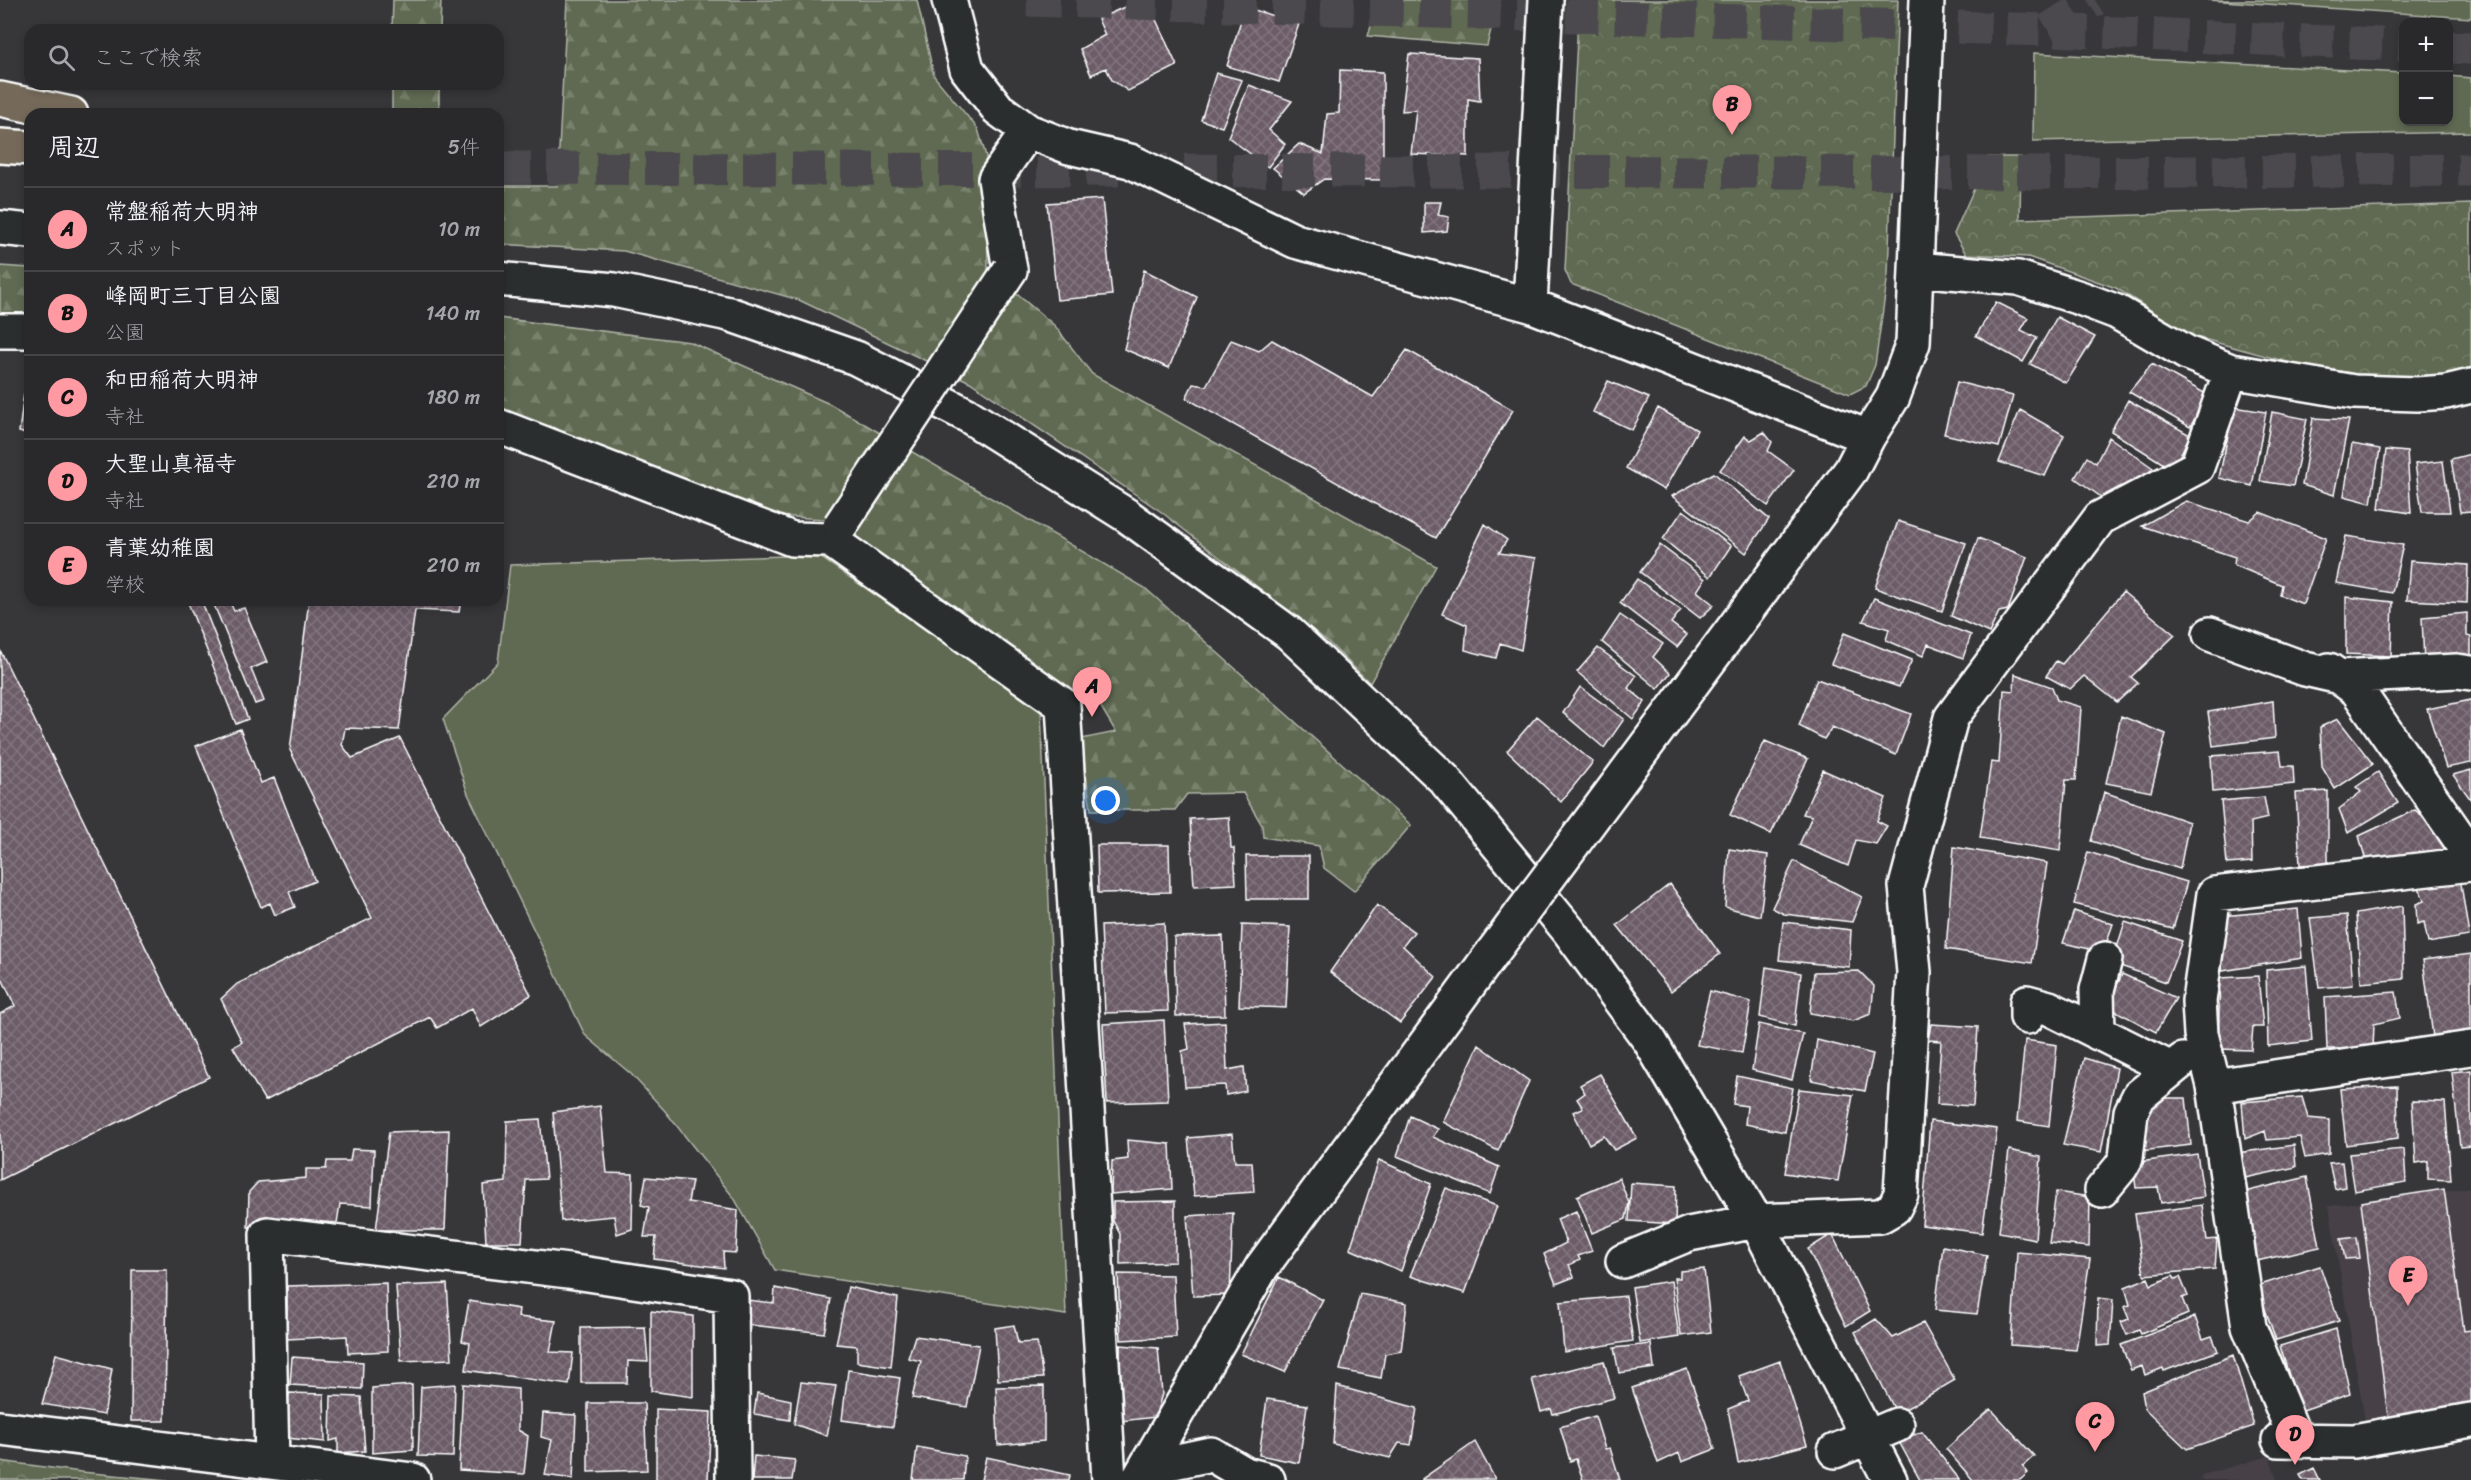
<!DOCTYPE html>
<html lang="ja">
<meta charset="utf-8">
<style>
:root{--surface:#29282b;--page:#353437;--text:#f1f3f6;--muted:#a5a6a9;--line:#454447;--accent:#ff9aa2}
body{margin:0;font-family:Sriracha,"Klee One",sans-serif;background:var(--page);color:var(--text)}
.controls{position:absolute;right:18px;top:18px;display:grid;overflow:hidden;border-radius:12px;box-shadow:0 3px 9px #0003}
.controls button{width:54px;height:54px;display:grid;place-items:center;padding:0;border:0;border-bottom:2px solid var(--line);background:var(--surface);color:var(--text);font:30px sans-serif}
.you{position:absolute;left:1106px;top:801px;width:21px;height:21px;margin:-15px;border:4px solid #fff;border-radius:50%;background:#1a73e8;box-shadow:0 0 0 9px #1a73e833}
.badge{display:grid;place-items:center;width:39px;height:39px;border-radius:50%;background:var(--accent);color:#111;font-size:20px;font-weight:700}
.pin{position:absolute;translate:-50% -50px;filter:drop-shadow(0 2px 3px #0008)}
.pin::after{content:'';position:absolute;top:32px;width:21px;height:18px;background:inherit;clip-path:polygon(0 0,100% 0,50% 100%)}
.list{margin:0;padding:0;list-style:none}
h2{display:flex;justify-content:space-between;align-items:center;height:78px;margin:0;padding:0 24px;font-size:26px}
h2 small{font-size:20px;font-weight:400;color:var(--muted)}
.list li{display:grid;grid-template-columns:39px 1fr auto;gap:18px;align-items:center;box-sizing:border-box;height:84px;padding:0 24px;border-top:2px solid var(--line)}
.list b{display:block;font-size:22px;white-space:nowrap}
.list p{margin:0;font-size:20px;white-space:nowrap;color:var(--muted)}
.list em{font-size:20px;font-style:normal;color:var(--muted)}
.icon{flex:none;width:33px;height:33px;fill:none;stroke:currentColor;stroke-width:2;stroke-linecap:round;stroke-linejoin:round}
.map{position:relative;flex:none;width:2471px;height:1480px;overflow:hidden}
.search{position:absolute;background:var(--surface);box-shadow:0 3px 9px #0003;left:24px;top:24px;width:480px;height:66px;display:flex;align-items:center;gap:15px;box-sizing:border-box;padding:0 21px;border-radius:18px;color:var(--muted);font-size:22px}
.panel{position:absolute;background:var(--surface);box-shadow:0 3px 9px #0003;left:24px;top:108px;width:480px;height:498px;border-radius:18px}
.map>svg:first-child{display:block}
.built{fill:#474147}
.grass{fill:#606b52;stroke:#b0b5a8;stroke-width:1.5}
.forest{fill:url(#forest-firs);stroke:#b0b5a8;stroke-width:1.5}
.park{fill:url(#park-crowns);stroke:#b0b5a8;stroke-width:1.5}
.building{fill:url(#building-cross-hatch);stroke:#fff;stroke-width:1.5}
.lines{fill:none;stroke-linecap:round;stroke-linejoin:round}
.highway-tunnel{stroke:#4b4a4d;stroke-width:33;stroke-dasharray:33 16;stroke-linecap:butt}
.minor-casing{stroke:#fff;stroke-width:38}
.highway-casing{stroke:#fff;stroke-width:38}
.minor{stroke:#2a2d2e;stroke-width:33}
.highway{stroke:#746a5a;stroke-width:33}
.minor-bridge-casing{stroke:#fff;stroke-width:38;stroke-linecap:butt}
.minor-bridge{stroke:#2a2d2e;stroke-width:33}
</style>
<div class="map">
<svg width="2471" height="1480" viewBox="0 0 2471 1480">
<defs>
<pattern id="forest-firs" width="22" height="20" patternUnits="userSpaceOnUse" patternTransform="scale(1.5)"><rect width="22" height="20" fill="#606b52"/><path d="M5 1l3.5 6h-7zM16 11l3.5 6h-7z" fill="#78816c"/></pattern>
<pattern id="park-crowns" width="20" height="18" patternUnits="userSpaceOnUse" patternTransform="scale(1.5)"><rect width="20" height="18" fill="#606b52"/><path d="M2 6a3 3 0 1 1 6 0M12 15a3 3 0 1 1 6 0" fill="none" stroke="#78816c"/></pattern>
<pattern id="building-cross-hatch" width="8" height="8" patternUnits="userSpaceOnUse" patternTransform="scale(1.5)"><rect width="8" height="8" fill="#6c5c67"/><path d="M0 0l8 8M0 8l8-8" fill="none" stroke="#82747e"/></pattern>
</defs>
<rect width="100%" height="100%" fill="#373639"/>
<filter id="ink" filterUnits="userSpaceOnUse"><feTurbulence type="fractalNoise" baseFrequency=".0167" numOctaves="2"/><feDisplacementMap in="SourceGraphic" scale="12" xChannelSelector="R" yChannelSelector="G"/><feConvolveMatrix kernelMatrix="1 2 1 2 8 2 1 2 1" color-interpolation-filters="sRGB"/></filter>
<g filter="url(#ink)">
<path class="built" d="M2471,1188V1406L2365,1421L2329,1206Z
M2269,1456L2277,1480H2200L2202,1475Z"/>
<path class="grass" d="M2208,0H2471V18Z
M2034,53L2403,73L2404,122H2448L2449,76L2471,78V132L2033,141Z
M817,555L1041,709L1066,1315L775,1270L734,1198L665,1111L631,1074L585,1035L468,794L443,719L498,662L510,565Z"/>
<path class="forest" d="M393,0H441L440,30H392Z
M567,0H917L934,76L978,129L986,156L988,270L1055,326L1092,374L1436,566L1370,683L1327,641L1160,511L970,382L799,300L624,251L498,244V186H557Z
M1379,0H1498L1487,46L1368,36Z
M392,84H439V114H392Z
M0,266L30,268V318L0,317Z
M498,318L690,342L832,405L1145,588L1411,825L1354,891L1324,868L1319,846L1263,837L1262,825L1243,793L1187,794L1175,810H1091L1081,739L1116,732L1092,692L1076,700L823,519L778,516L498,409Z"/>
<path class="park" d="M1579,0H1898L1888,274L1875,365L1866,386L1850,394L1571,284L1565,270Z
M1988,157H2021L2020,219L2471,204V367L2452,374L2386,379L2299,365L2189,335L2116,288L2028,257L1966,254L1954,234Z
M0,1461L81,1472L168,1480H0Z"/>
<path class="building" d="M1140,0H1147L1177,66L1128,91L1112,80L1106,68L1091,75L1080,49L1105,35L1098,19Z
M1245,7L1299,24L1279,82L1227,66Z
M1409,54L1478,58L1480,101L1468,99V156L1411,154L1416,110L1402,111Z
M1340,70L1383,72V180L1324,179L1304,193L1273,168L1299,144L1323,154L1327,114L1339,113Z
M1216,73L1242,80L1222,127L1201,120Z
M1249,85L1292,101L1269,130L1285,144L1268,167L1228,137Z
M1102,199L1112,295L1057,300L1047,203Z
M1424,202H1441L1438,215L1449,217L1447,231L1424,233Z
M1144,270L1197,297L1169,368L1124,349Z
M1996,302L2028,318L2021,330L2037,338L2023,362L1976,336Z
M2057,317L2095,337L2066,383L2030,364Z
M1231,340L1259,351L1272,340L1373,397L1407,350L1513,410L1436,538L1186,398L1193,384L1206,386Z
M2152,364L2208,395L2190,427L2129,392Z
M1608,381L1649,398L1632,430L1593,412Z
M1957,382L2013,396L1999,447L1944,434Z
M24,394H30V435L19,432Z
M2128,400L2190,435L2178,459L2167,466L2111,431Z
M2234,407L2266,412L2252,486L2219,478Z
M1658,408L1697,430L1664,490L1626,468Z
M2020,410L2064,435L2045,476L1999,462Z
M2272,412L2307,419L2293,486L2260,481Z
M2313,418L2349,420L2334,495L2302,485Z
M1764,432L1772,442L1768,451L1794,470L1768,506L1720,470L1745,436L1751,440Z
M2109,437L2153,468L2139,483L2101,497L2075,478L2087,457L2096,463Z
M2352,444L2380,449L2371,503L2344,496Z
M2386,450L2407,452L2411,513L2379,508Z
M2471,454V511L2460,512L2451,459Z
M2443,461L2450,512H2422L2415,464Z
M1714,473L1769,519L1746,553L1672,496Z
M2186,501L2249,521L2260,512L2326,538L2303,604L2280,595L2282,585L2234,565L2235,557L2142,526Z
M1683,510L1731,546L1710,577L1663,539Z
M1898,521L1966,543L1942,611L1875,588Z
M1485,524L1507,540L1499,553L1536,558L1521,650L1500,643L1496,658L1465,650L1467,625L1442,614Z
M2346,536L2403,545L2392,593L2336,583Z
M1978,538L2027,557L2008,610L1999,612L1989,633L1951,616Z
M1660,545L1705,579L1697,591L1714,605L1700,618L1640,572Z
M2410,561L2468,565L2467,603L2407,600Z
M1637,579L1681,610L1671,623L1687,635L1677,647L1620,603Z
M2123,592L2175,635L2131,677L2138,683L2117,702L2084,676L2070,689L2046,676L2056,661L2062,664Z
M2346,597L2393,602L2391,656L2346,654Z
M1874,598L1971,635L1963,658L1928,644L1923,656L1886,640L1889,629L1863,621Z
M187,600H201L248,719L236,724Z
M212,600H229L234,611L244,608L267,662L251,669L264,701L255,704Z
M309,600H461L459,612L415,610L399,730L345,728L342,745L352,758L400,738L531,995L481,1027L472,1008L437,1028L430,1017L265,1101L233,1047L242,1042L221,999L237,984L372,918L290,750Z
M2467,613V636L2471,637V664L2424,663L2422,617Z
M1620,615L1663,644L1653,657L1670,673L1658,689L1602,642Z
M1844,633L1912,660L1899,687L1831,664Z
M1598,648L1636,676L1628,688L1645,702L1633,719L1577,672Z
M0,650L209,1077L0,1180V1014L15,1006L0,974Z
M2015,674L2052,687L2057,700L2081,707L2076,780H2066L2060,851L1980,838L1991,762L1999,763L2004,690L2014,691Z
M1817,679L1911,714L1896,755L1832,727L1824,739L1799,726Z
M1580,687L1624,719L1604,748L1563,713Z
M2471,700V763L2446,768L2427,709Z
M2273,701L2275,738L2213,746L2208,712Z
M1537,716L1593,762L1561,802L1507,751Z
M2121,716L2166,734L2151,792L2106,783Z
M2338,719L2373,764L2335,789L2322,767L2320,727Z
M240,729L261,783L274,778L315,881L289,892L295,907L275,915L270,903L261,907L196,746Z
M1765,741L1808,759L1771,834L1730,815Z
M2280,751L2282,766H2293L2294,784L2213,792L2211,756Z
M1823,770L1886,798L1877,821L1887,826L1876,844L1856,840L1848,866L1799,845L1812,816L1803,814Z
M2471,770V800L2453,775Z
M2378,772L2398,803L2348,833L2339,809L2361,792L2356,787Z
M2328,791V863L2300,865L2296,793Z
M2104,792L2189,822L2180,869L2091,841Z
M2264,797L2268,818L2251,822L2252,862L2227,864L2221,801Z
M2415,810L2440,831L2447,859L2368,868L2359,836Z
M1229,817L1231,848H1234L1236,884L1194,886L1190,819Z
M1097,845H1169L1170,892L1098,893Z
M1954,847L2047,863L2032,963L1946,949Z
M1729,849L1768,855L1760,916L1725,907Z
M2088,852L2187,882L2173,929L2074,904Z
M1246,856H1309V899H1247Z
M1794,861L1862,897L1852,922L1784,914L1772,908Z
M2460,877L2469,936L2428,943L2424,922L2417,924L2416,904L2424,901L2419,887Z
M1670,884L1720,954L1671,991L1617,925Z
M1377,905L1414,932L1403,946L1436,977L1400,1023L1330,972Z
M2402,906L2404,979L2361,983L2356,914Z
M2298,909L2302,958L2222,971V916Z
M2074,911L2113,924L2103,952L2063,943Z
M2347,915L2353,985L2319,988L2310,918Z
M1783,922L1851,930L1849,967L1779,960Z
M2125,922L2182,941L2166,982L2112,963Z
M1164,923L1168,1011L1105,1013L1101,926Z
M1242,925L1290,927L1286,1008L1239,1006Z
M1223,936L1225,1015L1176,1016L1174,937Z
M2471,954V1032L2433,1037L2423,960Z
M2306,966L2312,1041L2268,1046L2266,970Z
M1766,967L1801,973L1795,1026L1760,1017Z
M1859,971L1874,986L1871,1014L1853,1021L1810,1013L1814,972Z
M2122,974L2176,998L2156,1032L2108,1007Z
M2258,976L2263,1027H2253L2251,1050L2218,1049L2220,978Z
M1710,991L1751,1002L1742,1053L1697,1045Z
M2396,992L2400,1018L2374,1024L2373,1049H2327L2325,997Z
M1164,1020L1168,1101L1107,1103L1103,1024Z
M1225,1022L1227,1070L1244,1067L1246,1091L1226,1095L1225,1085L1185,1087L1182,1051L1189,1049L1185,1024Z
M1759,1024L1803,1034L1792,1080L1752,1070Z
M1931,1024L1978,1027L1973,1106L1937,1104L1941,1041L1928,1040Z
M1817,1040L1873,1054L1865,1091L1811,1080Z
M2025,1040L2057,1045L2049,1126L2017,1121Z
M1479,1045L1529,1081L1498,1151L1443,1122Z
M2084,1058L2117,1068L2101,1152L2063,1145Z
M2471,1070V1146L2460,1147L2452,1072Z
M1600,1074L1637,1138L1614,1150L1604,1136L1589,1144L1573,1112L1583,1108L1577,1099L1585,1093L1580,1085Z
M1737,1076L1793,1088L1785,1132L1745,1124L1747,1106L1733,1104Z
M2397,1086L2398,1138L2346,1145L2340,1089Z
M1799,1089L1853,1095L1838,1181L1785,1173Z
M2302,1097L2308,1118L2329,1120V1154L2305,1158L2300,1137L2267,1140L2265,1131L2245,1139L2242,1102Z
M2155,1098H2186L2191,1145L2141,1151L2142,1113Z
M2412,1101L2445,1102L2451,1180L2428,1179V1161L2416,1163Z
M600,1106L607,1173L633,1174L632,1229L617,1234L614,1216L561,1221L553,1112Z
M1410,1116L1438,1129L1433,1137L1499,1167L1490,1194L1397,1156Z
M540,1119L546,1179L526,1180L522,1242H486L483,1185L506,1182L507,1121Z
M1930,1121L1997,1129L1982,1233L1922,1225Z
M449,1130L445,1230H376L389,1132Z
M1232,1134L1235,1162H1252L1254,1192L1194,1196L1188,1138Z
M1127,1140L1170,1144L1172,1189L1111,1194L1112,1161L1128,1159Z
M2294,1145L2296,1167L2240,1179L2237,1153Z
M352,1149L374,1150L372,1206L340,1204L337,1223L282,1219L281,1229L248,1227L249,1192L258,1182L306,1178V1169H326L327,1161H350Z
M2404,1149L2406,1182L2355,1191L2349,1154Z
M2009,1150L2041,1157L2035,1239L1999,1232Z
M2197,1154L2204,1197L2161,1203L2158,1187L2136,1188L2133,1163Z
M1379,1160L1431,1184L1401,1271L1350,1249Z
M2342,1162L2345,1187L2335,1189L2329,1163Z
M646,1177L692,1181L688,1202L738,1210L736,1253L723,1252L724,1268L654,1259L656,1237H644L649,1207L641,1205Z
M2307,1177L2320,1247L2252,1262L2244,1192Z
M1619,1178L1629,1203L1626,1219L1592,1233L1577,1196Z
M1631,1183L1676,1186L1675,1224L1629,1221Z
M1446,1188L1497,1206L1465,1293L1410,1276Z
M2444,1189L2464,1331L2471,1330V1403L2388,1417L2361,1202Z
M2056,1192L2090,1197L2089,1247L2049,1243Z
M1175,1201V1262L1120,1264V1234L1113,1221V1202Z
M2202,1205L2207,1240L2217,1239L2215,1269L2144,1275L2135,1214Z
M1576,1211L1592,1251L1578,1256L1580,1260L1569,1265L1574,1277L1556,1284L1544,1254L1566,1243L1557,1219Z
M1233,1213L1230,1295L1193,1296L1187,1216Z
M1832,1234L1870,1311L1846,1326L1808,1249Z
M2357,1237L2360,1258L2345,1259L2341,1239Z
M1943,1246L1987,1255L1977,1314L1935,1310Z
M2017,1252L2090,1259L2076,1350L2011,1345Z
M2320,1266L2339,1321L2276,1340L2257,1286Z
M1704,1269L1711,1332L1681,1336L1674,1278H1680V1271Z
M132,1270H167L165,1421H131Z
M1118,1274L1173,1275L1176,1337L1121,1340Z
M2173,1276L2175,1279L2180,1277L2188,1296L2182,1298L2188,1314L2141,1334L2139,1330L2127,1335L2121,1322L2129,1319L2124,1307L2130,1305L2125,1287L2148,1278L2151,1285Z
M1279,1277L1323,1300L1285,1372L1241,1354Z
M1671,1281L1679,1337L1640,1343L1632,1287Z
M386,1283L388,1351L348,1353L347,1336L287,1339V1286Z
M447,1284L452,1359L401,1361L396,1286Z
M848,1287L898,1298L891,1367L857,1362V1346L836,1344Z
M775,1288L831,1299L824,1333L742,1324L747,1300L774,1303Z
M1360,1294L1407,1303L1401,1351L1385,1354L1381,1378L1340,1370Z
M1626,1296L1633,1341L1564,1352L1560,1302Z
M2098,1298L2113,1300L2110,1345L2097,1346Z
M469,1301L519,1309L518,1317L556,1321L550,1352L573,1353L569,1385L466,1370L470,1343L462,1341Z
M651,1311L693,1316V1397L651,1391Z
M2195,1317L2203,1339L2212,1336L2218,1351L2164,1371L2163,1368L2145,1375L2142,1366L2131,1370L2121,1345Z
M1876,1319L1893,1338L1923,1323L1955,1380L1897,1414L1855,1332Z
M1014,1325L1018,1343L1037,1342L1043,1378L998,1380L995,1328Z
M645,1327L648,1362L628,1361L627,1383H581V1328Z
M2336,1329L2350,1394L2300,1411L2280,1346Z
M915,1336L979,1345L967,1407L912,1398L921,1361L908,1358Z
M1651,1344L1654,1368L1619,1373L1614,1348Z
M1120,1345L1158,1348L1162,1394L1155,1417L1121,1421Z
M56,1354L112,1369L104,1415L42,1404Z
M2233,1355L2254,1426L2187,1449L2145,1409L2142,1392Z
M292,1357L363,1362L362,1389L290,1385Z
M1604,1361L1614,1398L1553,1414L1551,1409L1541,1412L1532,1379Z
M1780,1361L1807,1445L1738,1463L1728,1409L1748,1401L1739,1376Z
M1687,1369L1715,1449L1682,1462L1679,1453L1658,1463L1632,1388Z
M848,1370L900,1378L893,1427L842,1420Z
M801,1382L836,1386L827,1436L794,1424Z
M455,1384L453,1457L418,1456L421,1387Z
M463,1384L518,1389V1430L528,1436L524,1474L459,1470Z
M412,1385L413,1450L372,1453V1388Z
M1044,1386V1441L998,1445L996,1387Z
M1337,1386L1417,1408L1411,1445L1399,1443L1390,1458L1333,1444Z
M289,1393L324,1394L325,1442L287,1438Z
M757,1393L791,1400L790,1420L754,1414Z
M331,1396L361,1397L365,1451L338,1453V1439L330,1441Z
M1267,1399L1307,1405L1299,1463L1259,1455Z
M588,1403H644L647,1470L588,1472Z
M656,1409L711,1412L708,1480H656Z
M1991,1409L2034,1456L2023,1466L2028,1473L2020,1480H1973L1946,1449Z
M543,1413L576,1415L573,1479L545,1475L552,1440L541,1437Z
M1595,1416L1605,1449L1610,1448L1620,1480H1583L1576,1459L1570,1461L1560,1427Z
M1922,1432L1960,1480H1920L1898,1440Z
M1475,1442L1495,1479L1422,1480V1479Z
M917,1447L965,1456L963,1480H913Z
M754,1456L795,1460L792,1480H752Z
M986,1457L1070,1475L1069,1480H981Z
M2314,1468L2320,1480H2303L2300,1475Z"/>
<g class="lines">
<path class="highway-tunnel" d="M1027,0L2048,30L2404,45
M2048,30L2095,0
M2448,47L2471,48
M498,168L2045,173L2471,170"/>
<g class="minor-casing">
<path id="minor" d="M949,0L967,69L998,109L1028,131L1069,147L1130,161L1295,241L1530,305L1868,437
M0,228L30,231
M1916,269L2018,278L2080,298L2117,312L2187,353L2231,371L2354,392L2417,394L2446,392L2471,386
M1010,270L995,179L1028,131
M498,279L614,290L729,314L856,358L967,415L1126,515L1289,633L1444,779L1569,931L1650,1041L1756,1221L1890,1480
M1530,305L1546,0
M0,331H30
M498,426L792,539L830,540L1063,705L1109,1480
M2210,634L2305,669L2340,677L2457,671L2471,673
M2329,670L2357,690L2471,855
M1576,840L1851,470L1868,437L1893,397L1913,343L1927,0
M2027,1017V1002L2049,1008L2171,1069
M2098,1033L2097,990L2105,959
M2214,1086L2201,1034L2199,1001L2214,894L2471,864
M2102,1190L2121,1167L2126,1158L2131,1112L2139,1096L2183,1060
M1623,1261L1689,1234L1756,1221L1880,1216L1894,1208L1901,1194L1914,972L1906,886L1951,718L2100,518L2197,467L2231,371
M0,1428L413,1480
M2279,1440L2354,1441L2471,1420
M2296,1440L2249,1327L2214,1086L2471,1048
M1835,1451L1897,1425
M272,1462L267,1234L568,1271L731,1296L733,1480
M1145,1468L1211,1454L1245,1474L1268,1480
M1138,1480L1262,1267L1484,964"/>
</g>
<g class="highway-casing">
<path id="highway" d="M0,99L71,114
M0,146L30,148"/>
</g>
<use href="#minor" class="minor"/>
<use href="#highway" class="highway"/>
<g class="minor-bridge-casing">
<path id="minor-bridge" d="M840,526L1010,270
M1484,964L1576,840"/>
</g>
<use href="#minor-bridge" class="minor-bridge"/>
</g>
</g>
</svg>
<div class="controls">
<button>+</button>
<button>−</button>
</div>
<div class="you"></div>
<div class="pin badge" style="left:1092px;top:717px">A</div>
<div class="pin badge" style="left:1732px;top:135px">B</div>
<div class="pin badge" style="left:2095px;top:1452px">C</div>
<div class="pin badge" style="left:2295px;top:1465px">D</div>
<div class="pin badge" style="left:2408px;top:1306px">E</div>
<div class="search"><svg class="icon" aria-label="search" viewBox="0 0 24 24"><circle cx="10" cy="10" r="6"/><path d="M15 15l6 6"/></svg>ここで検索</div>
<section class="panel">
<h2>周辺<small>5件</small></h2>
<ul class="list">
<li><span class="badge">A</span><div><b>常盤稲荷大明神</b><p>スポット</p></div><em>10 m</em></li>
<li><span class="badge">B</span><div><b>峰岡町三丁目公園</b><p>公園</p></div><em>140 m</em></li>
<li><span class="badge">C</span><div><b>和田稲荷大明神</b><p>寺社</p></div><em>180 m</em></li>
<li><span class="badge">D</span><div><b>大聖山真福寺</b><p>寺社</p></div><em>210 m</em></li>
<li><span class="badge">E</span><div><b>青葉幼稚園</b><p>学校</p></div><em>210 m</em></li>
</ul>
</section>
</div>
